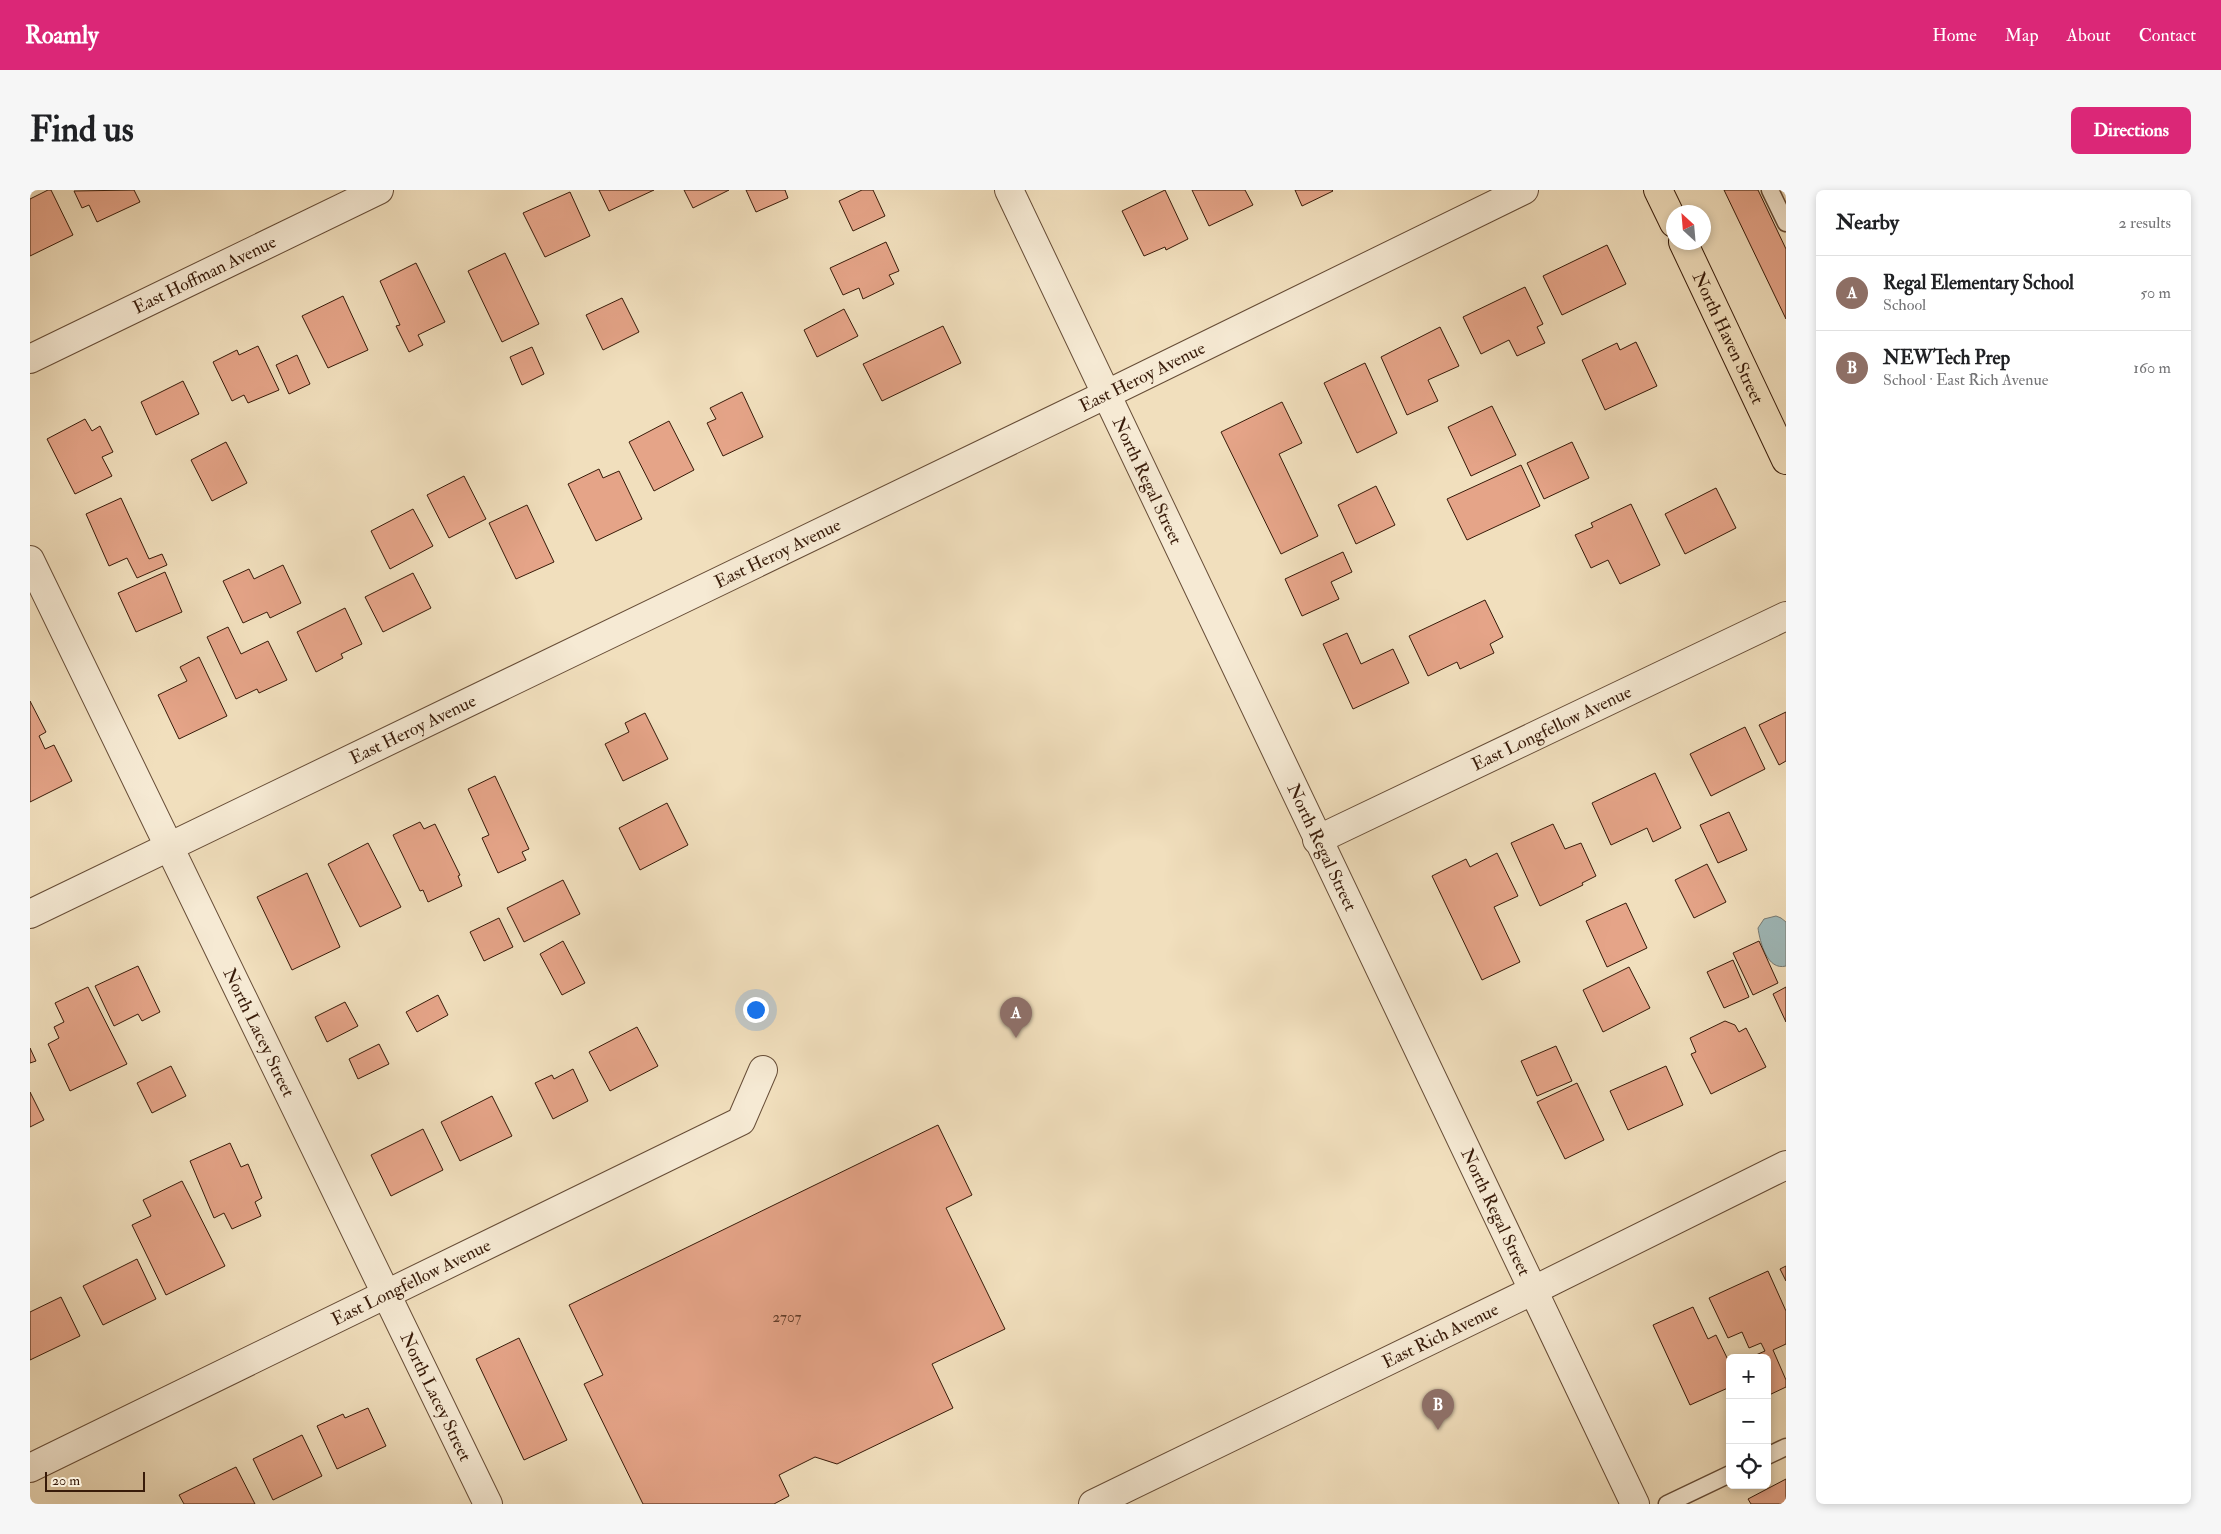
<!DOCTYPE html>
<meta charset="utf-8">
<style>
:root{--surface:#fff;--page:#f6f6f6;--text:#202124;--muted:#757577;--line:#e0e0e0;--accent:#db2777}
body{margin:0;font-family:"IM FELL Double Pica",serif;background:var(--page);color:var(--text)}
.controls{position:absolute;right:15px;bottom:15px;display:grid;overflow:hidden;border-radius:8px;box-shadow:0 2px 8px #0003}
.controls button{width:45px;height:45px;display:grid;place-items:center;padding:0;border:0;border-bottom:1px solid var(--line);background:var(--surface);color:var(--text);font:25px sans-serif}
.compass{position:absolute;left:1636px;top:15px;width:45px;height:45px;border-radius:50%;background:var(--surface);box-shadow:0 2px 8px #0003;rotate:334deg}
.scale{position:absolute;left:15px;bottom:12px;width:100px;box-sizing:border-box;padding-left:5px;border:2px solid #381b09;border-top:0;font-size:14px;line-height:18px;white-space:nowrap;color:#381b09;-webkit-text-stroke:4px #f6ead4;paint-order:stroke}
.you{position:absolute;left:725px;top:819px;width:18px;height:18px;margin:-12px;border:4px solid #fff;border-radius:50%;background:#1a73e8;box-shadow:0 0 0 8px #1a73e833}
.badge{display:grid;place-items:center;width:32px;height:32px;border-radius:50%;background:var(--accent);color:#fff;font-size:16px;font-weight:700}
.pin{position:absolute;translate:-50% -41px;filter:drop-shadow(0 1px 2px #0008)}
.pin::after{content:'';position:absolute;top:26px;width:18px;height:15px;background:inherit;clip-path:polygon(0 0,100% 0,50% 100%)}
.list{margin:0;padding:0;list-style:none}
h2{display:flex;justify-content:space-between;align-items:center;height:65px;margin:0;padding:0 20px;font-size:21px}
h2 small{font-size:16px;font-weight:400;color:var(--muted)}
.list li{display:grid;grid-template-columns:32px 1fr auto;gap:15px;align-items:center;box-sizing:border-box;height:75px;padding:0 20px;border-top:1px solid var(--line)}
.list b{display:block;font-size:19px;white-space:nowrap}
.list p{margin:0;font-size:16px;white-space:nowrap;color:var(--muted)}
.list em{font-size:16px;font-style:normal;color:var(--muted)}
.icon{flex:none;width:28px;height:28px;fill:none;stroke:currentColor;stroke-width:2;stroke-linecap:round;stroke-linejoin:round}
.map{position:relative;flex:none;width:1756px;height:1314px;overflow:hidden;border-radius:8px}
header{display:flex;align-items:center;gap:30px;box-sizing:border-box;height:70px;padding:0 25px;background:var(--accent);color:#fff}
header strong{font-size:24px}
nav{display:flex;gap:28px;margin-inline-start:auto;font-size:18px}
.intro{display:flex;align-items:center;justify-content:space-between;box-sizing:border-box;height:120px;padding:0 30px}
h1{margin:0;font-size:35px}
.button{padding:12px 22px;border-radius:8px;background:var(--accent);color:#fff;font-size:18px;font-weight:700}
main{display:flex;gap:30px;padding:0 30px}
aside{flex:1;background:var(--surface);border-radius:8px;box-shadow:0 2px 8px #0003}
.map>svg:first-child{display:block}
.water{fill:#9fbabb;stroke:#767a74}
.building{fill:#e5a488;stroke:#381b09}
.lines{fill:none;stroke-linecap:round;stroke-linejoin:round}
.service-casing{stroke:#664c36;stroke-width:19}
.minor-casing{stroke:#664c36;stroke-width:30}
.primary-casing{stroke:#381b09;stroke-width:30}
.service{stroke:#f6ead4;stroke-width:16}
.minor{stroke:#f6ead4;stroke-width:28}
.primary{stroke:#f1dfbd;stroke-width:28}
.labels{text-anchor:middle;stroke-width:4;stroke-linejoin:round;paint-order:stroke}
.number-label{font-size:15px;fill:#633d29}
.street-label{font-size:18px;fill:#381b09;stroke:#f6ead4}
</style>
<header>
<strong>Roamly</strong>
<nav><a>Home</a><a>Map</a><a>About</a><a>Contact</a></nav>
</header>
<div class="intro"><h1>Find us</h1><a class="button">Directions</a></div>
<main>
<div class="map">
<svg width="1756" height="1314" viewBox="0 0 1756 1314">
<rect width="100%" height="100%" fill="#f1dfbd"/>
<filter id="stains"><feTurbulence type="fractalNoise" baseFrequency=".004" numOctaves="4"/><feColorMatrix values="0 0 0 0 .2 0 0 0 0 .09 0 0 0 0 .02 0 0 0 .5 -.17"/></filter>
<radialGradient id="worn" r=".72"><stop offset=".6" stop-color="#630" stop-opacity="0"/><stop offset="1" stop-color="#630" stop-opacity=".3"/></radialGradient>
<path class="water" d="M1746,726L1751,728L1756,732V776C1737,781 1730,752 1728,738L1734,729Z"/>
<path class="building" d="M18,0H21L43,45L0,66V9Z
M104,0L110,12L67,32L59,15L52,18L44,1Z
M569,0H624L579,21Z
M654,0H699L663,18Z
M716,0H755L758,8L726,22Z
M832,0H843L855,26L823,41L809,11Z
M1135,0L1158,49L1136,60L1135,57L1114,66L1092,21Z
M1162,0H1215L1223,15L1179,36Z
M1265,0H1302L1303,1L1272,16Z
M1694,0H1728L1756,59V129Z
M540,2L560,46L515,67L493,23Z
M856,52L869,81L859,85L864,94L833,109L829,98L813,105L800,78Z
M1577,55L1596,94L1532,125L1513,86Z
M475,63L509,134L472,152L438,81Z
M386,73L415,132L388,145L393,155L379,162L366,136L370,135L350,91Z
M1495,97L1513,134L1507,137L1515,153L1487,166L1479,150L1451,164L1433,127Z
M313,106L338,160L298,178L272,126Z
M592,108L609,142L573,160L556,125Z
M814,119L828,146L787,167L774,140Z
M913,136L931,173L852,211L833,174Z
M1410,137L1429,176L1398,190L1408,211L1377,225L1351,167Z
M1606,152L1627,196L1575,220L1552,170L1587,153L1590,160Z
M228,156L249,200L218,213L214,205L202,211L183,172L207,160L209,165Z
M502,157L514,184L492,195L480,167Z
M267,165L280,194L259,204L246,175Z
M1335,173L1367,243L1327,263L1294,193Z
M153,191L169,224L126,245L111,212Z
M712,202L733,247L693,266L677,233L686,229L680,218Z
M1252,212L1272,253L1249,264L1288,346L1251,364L1191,242Z
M1462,216L1486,265L1441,286L1418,237Z
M55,229L62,241L70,236L83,262L72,267L82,286L45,304L17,249Z
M639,231L664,280L624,301L599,252Z
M196,252L217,293L182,311L161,270Z
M1542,252L1559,288L1514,309L1497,273Z
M1491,275L1510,316L1437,350L1417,309Z
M569,279L573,288L589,281L612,329L566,351L538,294Z
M434,286L456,329L419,348L397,305Z
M1346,296L1365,335L1326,354L1308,315Z
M1686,298L1706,338L1655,364L1635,324Z
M91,308L119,369L132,364L137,375L107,388L97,368L79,376L56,324Z
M1601,314L1630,375L1590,394L1578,370L1561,378L1545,345L1563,337L1561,333Z
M497,315L524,372L486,389L459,333Z
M383,319L403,356L360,379L341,341Z
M1313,362L1322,382L1301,392L1309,409L1272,426L1255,389Z
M253,375L271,413L240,428L237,422L213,433L193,391L219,379L224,389Z
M135,382L152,422L106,442L88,403Z
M383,383L401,418L353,442L335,407Z
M1455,410L1473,447L1460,454L1464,463L1430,479L1427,472L1398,486L1379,446Z
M315,418L332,454L311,464L313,468L286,482L267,442Z
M198,437L211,464L238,451L257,490L229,503L227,499L206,509L177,447Z
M1317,443L1331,474L1363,459L1379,493L1323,519L1293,454Z
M169,467L197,526L149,549L128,505L157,491L150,477Z
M0,511L16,542L9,546L15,559L24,555L42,591L0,612Z
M1756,522V571L1749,575L1729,535Z
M615,523L638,569L593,591L575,554L599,542L595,533Z
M1715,537L1735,579L1681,606L1660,564Z
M1625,583L1651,638L1623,652L1617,638L1581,655L1562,613Z
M465,586L499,659L492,662L496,670L468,683L452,648L459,645L438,599Z
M637,613L658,655L610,680L589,638Z
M1699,622L1717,660L1688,673L1670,635Z
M390,632L394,639L405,634L430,685L428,686L432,696L398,712L393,700L390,701L363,645Z
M1523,634L1535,659L1551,653L1566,686L1552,693L1553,695L1510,716L1481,653Z
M338,653L371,717L330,737L298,674Z
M1467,663L1488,706L1464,717L1490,772L1452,790L1402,686L1436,669L1440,677Z
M1677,674L1696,712L1664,728L1645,690Z
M277,683L310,757L262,780L227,707Z
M533,690L550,724L494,752L477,718Z
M1596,713L1617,758L1577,777L1556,731Z
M469,728L483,757L454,771L440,742Z
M533,751L555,793L532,805L510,764Z
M1729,751L1748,793L1723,805L1703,763Z
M1703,770L1719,807L1694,818L1677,782Z
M108,776L130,822L112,831L108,824L84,836L65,796Z
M1599,777L1620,818L1573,842L1553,800Z
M58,797L97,874L40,901L18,854L29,848L24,837L34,832L25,813Z
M1756,797V832L1743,804Z
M408,805L418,825L387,842L376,822Z
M315,812L328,836L297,852L285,827Z
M1695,831L1705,835L1709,842L1716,838L1736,877L1681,904L1661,864L1666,862L1660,848Z
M607,837L628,876L580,901L559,862Z
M349,854L359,874L328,889L319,869Z
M1526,856L1542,891L1507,906L1491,871Z
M0,858L6,871L0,873Z
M141,876L156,906L122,923L107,893Z
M1636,876L1653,915L1598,940L1580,901Z
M543,879L558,911L523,929L505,893L522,885L524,889Z
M1547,893L1574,950L1535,969L1507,912Z
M0,902L14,930L0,937Z
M462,906L482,946L430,971L411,932Z
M908,935L942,1005L916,1018L975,1139L902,1174L923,1218L807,1274L785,1267L749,1285L759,1306L744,1314H613L554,1194L573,1185L539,1115Z
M393,939L413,980L361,1006L341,965Z
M200,953L211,977L218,974L232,1008L225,1012L231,1026L202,1039L194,1023L184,1028L160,971Z
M152,991L195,1076L136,1105L102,1035L121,1026L113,1010Z
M107,1069L126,1109L73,1135L53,1096Z
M1756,1076V1091L1750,1079Z
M1738,1081L1756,1121V1154L1743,1160L1756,1190V1197L1737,1206V1168H1719L1735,1161L1731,1153L1719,1158L1712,1142L1698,1148L1679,1108Z
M31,1107L50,1146L0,1170V1122Z
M1663,1117L1678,1149L1686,1145L1700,1174V1197L1660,1215L1623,1135Z
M489,1148L537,1250L494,1270L446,1169Z
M338,1218L356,1256L307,1279L287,1236L313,1224L315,1228Z
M272,1245L292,1286L243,1310L223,1269Z
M206,1277L225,1314H154L149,1305Z
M1756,1289V1314H1721L1718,1309Z"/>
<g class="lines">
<g class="service-casing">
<path id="service" d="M1740,0L1756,33
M1737,1266L1756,1257
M1637,1314L1700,1284"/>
</g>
<g class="minor-casing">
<g id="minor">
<path id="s1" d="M979,0L1605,1314"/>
<path id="s2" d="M0,169L349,0"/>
<path id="s3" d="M0,370L458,1314"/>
<path id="s4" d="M1287,650L1756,426"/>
<path id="s5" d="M0,724L1077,204L1494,0"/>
<path id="s6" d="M0,1278L711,931L733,880"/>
<path id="s7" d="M1063,1314L1502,1101L1756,975"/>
</g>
</g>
<g class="primary-casing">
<g id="primary">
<path d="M1628,0L1644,33"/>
<path id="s8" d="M1653,52L1756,270"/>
</g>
</g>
<use href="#service" class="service"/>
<use href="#minor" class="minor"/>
<use href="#primary" class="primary"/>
</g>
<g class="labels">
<g class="number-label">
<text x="757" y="1132">2707</text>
</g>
<g class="street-label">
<text dy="6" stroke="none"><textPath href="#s2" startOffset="194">East Hoffman Avenue</textPath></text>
<text dy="6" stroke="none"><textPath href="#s8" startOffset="106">North Haven Street</textPath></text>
<text dy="6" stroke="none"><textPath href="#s5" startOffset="1235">East Heroy Avenue</textPath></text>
<text dy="6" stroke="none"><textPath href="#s1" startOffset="322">North Regal Street</textPath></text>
<text dy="6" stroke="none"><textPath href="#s5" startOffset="830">East Heroy Avenue</textPath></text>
<text dy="6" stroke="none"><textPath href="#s4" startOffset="260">East Longfellow Avenue</textPath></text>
<text dy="6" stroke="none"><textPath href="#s5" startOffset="425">East Heroy Avenue</textPath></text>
<text dy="6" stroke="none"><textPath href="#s1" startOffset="728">North Regal Street</textPath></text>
<text dy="6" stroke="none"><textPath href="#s3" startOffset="525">North Lacey Street</textPath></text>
<text dy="6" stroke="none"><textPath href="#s1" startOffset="1132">North Regal Street</textPath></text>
<text dy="6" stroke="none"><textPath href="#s6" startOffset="424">East Longfellow Avenue</textPath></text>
<text dy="6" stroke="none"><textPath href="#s7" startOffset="386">East Rich Avenue</textPath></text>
<text dy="6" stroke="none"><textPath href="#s3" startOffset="930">North Lacey Street</textPath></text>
</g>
</g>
<rect width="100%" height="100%" filter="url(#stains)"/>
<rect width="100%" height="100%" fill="url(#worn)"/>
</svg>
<div class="controls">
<button>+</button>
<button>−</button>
<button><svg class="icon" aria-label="locate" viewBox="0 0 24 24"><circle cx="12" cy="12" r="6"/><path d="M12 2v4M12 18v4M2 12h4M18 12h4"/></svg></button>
</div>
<svg class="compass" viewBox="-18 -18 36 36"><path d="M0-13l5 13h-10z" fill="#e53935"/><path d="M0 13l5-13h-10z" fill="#757577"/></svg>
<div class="scale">20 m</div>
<div class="you"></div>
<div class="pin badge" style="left:986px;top:848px;background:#8d6e63">A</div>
<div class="pin badge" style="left:1408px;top:1240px;background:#8d6e63">B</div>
</div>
<aside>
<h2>Nearby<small>2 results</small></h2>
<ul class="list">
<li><span class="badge" style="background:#8d6e63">A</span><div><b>Regal Elementary School</b><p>School</p></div><em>50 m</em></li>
<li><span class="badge" style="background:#8d6e63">B</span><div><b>NEWTech Prep</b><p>School · East Rich Avenue</p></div><em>160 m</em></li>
</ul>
</aside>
</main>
